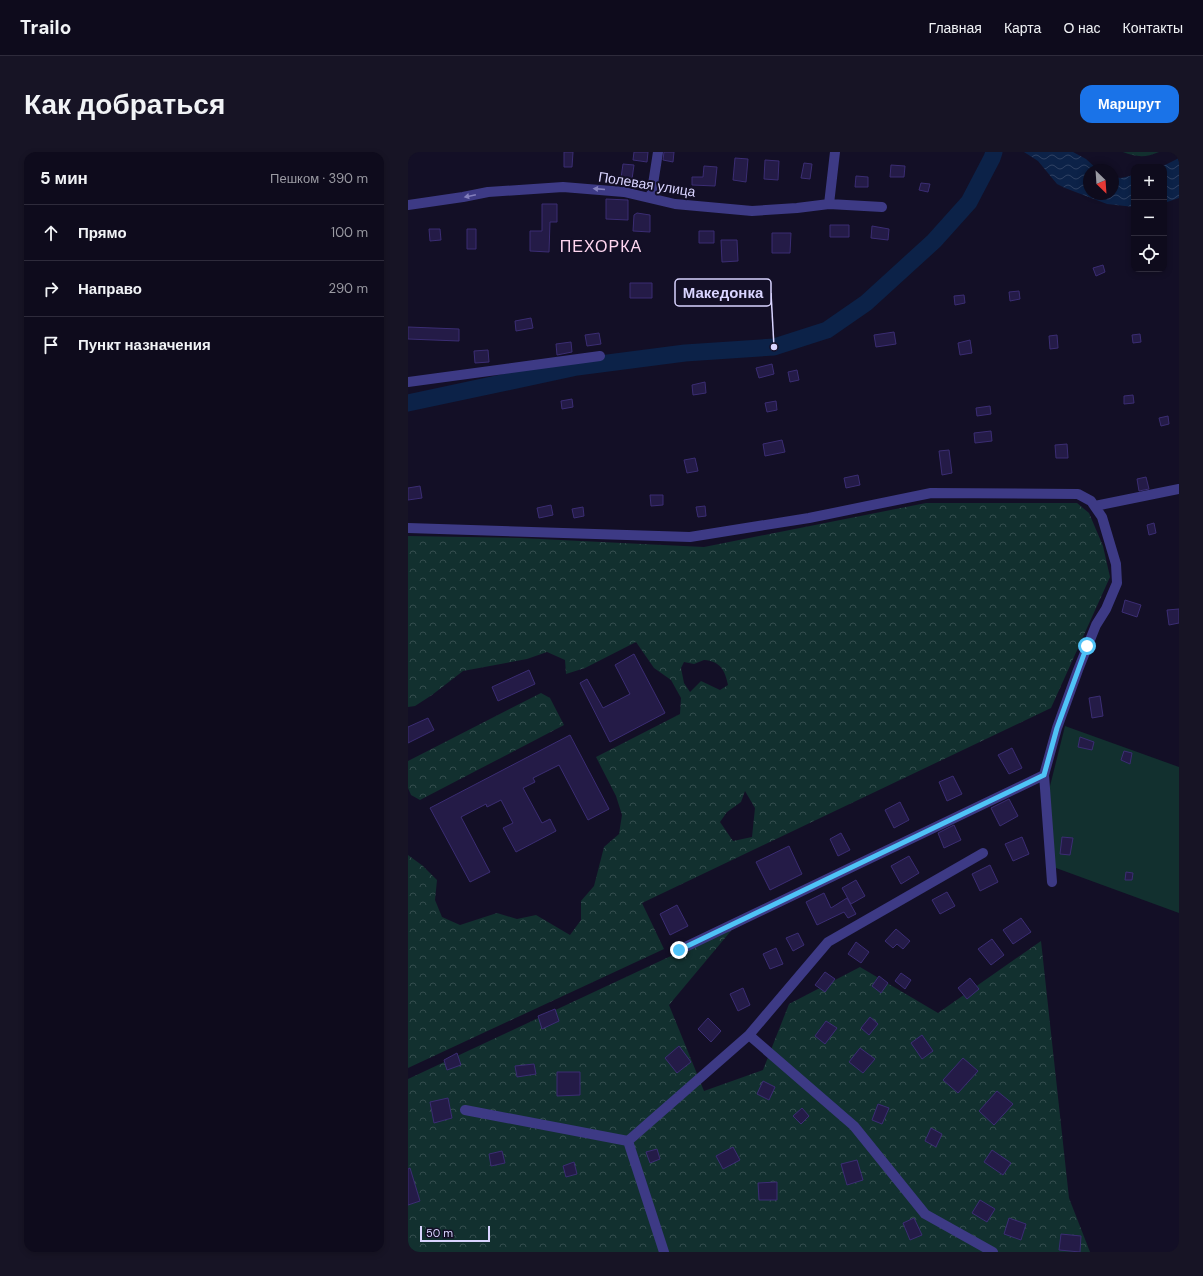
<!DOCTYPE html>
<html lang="ru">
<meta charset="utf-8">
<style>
:root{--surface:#0e0b1c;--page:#171425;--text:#f1f3f6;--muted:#9b9ba3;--line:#2e2b3b;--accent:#1a73e8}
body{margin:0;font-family:"DM Sans",sans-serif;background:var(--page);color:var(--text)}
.controls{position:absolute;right:12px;top:12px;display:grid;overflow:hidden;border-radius:8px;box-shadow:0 2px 6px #0003}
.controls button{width:36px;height:36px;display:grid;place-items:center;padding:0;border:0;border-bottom:1px solid var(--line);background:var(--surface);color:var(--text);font:20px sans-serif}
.compass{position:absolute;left:675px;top:12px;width:36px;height:36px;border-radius:50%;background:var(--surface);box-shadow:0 2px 6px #0003;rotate:155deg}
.scale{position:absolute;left:12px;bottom:10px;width:70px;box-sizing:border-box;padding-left:4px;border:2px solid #d9d4ff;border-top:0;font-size:11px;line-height:14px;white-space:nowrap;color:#d9d4ff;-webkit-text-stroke:3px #130f26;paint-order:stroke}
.stop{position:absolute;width:12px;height:12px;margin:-9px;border:3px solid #4fc3f7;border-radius:50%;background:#fff}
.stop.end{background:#4fc3f7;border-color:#fff;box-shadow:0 1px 4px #0008}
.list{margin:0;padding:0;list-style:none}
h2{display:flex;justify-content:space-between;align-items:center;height:52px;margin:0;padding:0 16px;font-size:17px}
h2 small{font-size:13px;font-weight:400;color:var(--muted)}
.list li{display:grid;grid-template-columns:26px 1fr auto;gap:12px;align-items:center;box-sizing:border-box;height:56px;padding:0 16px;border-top:1px solid var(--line)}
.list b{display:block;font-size:15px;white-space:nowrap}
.list em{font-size:13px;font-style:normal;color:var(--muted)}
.icon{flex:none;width:22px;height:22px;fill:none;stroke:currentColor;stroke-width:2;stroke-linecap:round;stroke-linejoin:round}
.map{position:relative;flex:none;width:771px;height:1100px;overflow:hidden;border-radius:12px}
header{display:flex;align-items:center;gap:24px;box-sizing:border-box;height:56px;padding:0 20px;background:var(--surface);border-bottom:1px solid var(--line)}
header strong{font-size:19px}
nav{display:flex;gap:22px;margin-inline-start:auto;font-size:14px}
.intro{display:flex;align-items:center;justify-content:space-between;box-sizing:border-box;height:96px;padding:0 24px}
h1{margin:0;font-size:28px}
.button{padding:10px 18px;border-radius:12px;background:var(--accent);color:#fff;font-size:14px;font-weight:700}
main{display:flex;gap:24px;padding:0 24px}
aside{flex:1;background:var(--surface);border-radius:12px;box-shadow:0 2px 6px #0003}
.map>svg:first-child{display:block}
.forest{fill:url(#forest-crowns);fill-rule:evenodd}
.green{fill:#12302f}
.water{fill:url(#water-waves)}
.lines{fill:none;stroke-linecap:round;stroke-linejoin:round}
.river{stroke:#0c2248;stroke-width:17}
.building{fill:#241b47;stroke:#3b2d73}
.minor{stroke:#3d3a85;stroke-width:10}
.oneway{fill:#837fbc}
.route{stroke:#4fc3f7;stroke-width:5}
.labels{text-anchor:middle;stroke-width:4;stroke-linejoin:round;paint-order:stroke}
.street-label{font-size:14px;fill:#d9d4ff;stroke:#130f26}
.quarter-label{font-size:16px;letter-spacing:1px;fill:#ffd6f0;stroke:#130f26}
.leader{fill:none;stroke:#d9d4ff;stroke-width:1.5}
.callout-dot{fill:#d9d4ff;stroke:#130f26;stroke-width:1.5}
.callout{fill:#130f26;stroke:#d9d4ff;stroke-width:1.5}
.callout-label{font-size:15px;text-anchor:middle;font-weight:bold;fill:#d9d4ff}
</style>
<header>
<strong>Trailo</strong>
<nav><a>Главная</a><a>Карта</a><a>О нас</a><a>Контакты</a></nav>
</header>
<div class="intro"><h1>Как добраться</h1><a class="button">Маршрут</a></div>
<main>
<aside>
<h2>5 мин<small>Пешком · 390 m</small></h2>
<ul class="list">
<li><svg class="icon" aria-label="ahead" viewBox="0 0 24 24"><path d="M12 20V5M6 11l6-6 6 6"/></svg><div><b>Прямо</b></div><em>100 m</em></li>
<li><svg class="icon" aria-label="right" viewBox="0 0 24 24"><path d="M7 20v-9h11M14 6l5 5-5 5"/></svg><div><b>Направо</b></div><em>290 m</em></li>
<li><svg class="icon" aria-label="arrive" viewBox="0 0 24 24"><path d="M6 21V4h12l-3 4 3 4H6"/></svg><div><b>Пункт назначения</b></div></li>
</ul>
</aside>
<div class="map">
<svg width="771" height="1100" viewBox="0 0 771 1100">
<defs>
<pattern id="forest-crowns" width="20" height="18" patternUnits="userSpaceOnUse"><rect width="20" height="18" fill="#12302f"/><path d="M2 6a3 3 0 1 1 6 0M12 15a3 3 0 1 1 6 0" fill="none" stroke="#344d4e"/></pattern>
<pattern id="water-waves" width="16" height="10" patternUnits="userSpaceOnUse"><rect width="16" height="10" fill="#0c2248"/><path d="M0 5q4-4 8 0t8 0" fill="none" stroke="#2f4163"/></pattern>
</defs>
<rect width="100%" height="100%" fill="#130f26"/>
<path class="forest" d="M715,0H751C737,6 728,5 715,0Z
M518,351H669L681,361L695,394L702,425L643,556L234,751L256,797L0,916V703L15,714L29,728L27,748L34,765L52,773L89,761L109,767L128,763L162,783L173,768V749L186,734L196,695L211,682L214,663L208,644L188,605L272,562L273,546L263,528L246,516L228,490L177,516L158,522L157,508L139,500L119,507L55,519L24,543L7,554L0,555V384L112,386L296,395ZM296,508C312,509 317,518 320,533L312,538L293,529L282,540L276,531L273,516L276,510L286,512ZM337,639L347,656L344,685L325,689L312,670L319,660L333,650Z
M133,541L142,546L156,573L12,648L3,643L0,636V609Z
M327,774L261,853L296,939L355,918L381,852L452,815L530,861L633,789L661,1046L682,1100H0V927Z"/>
<path class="green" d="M657,574L771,615V761L648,716L643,712L638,650Z"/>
<path class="water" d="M616,0H665L678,7L690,18H681V42H705V25L713,26L726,23V55L699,52L657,36L649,32L630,9Z
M771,6V46L756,51V15H753Z"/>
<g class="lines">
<path class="river" d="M0,251L169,215L277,201L366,195L419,178L458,151L526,89L561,50L584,6L586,0"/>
</g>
<path class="building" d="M156,0H165L164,15H156Z
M226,0H240L239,10L225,8Z
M256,0H266L265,10L255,8Z
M327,6L340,7L338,30L325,28Z
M357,8L371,9L370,28L356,27Z
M396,11L404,12L402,27L393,26Z
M215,12L226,13L224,27L213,26Z
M483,13L497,14L496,25H482Z
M296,14L309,15L307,34L284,33V25H295Z
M448,24L460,25V35H447Z
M513,31L522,32L520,40L511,38Z
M198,47L220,48V68L198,67Z
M134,52H149V70H142L141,100L122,99V79H134Z
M229,61L242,63V80L225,79L226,63Z
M422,73H441V85H422Z
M464,74L481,77L480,88L463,86Z
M21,77H32L33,88L22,89Z
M59,77H68V97H59Z
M291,79H306V91H291Z
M364,81H383L382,101H364Z
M313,88H329L330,109L314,110Z
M695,113L697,120L688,124L685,116Z
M222,131H244V146H222Z
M611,139L612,147L602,149L601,140Z
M556,143L557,151L547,153L546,144Z
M123,166L125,176L108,179L107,169Z
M0,175L51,177V189L0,187Z
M486,180L488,192L468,195L466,183Z
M191,181L193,192L179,194L177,183Z
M732,182L733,190L725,191L724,183Z
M649,183L650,196L642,197L641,184Z
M562,188L564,201L552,203L550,191Z
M163,190L164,200L149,203L148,192Z
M80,198L81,210L67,211L66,199Z
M364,212L366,222L351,226L348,216Z
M389,218L391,228L382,230L380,220Z
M297,230L298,241L285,243L284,233Z
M725,243L726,251L716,252V244Z
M164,247L165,255L154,257L153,249Z
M368,249L369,258L359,260L357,251Z
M582,254L583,262L569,264L568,256Z
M760,264L761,272L753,274L751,266Z
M583,279L584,289L567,291L566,281Z
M374,288L377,300L357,304L355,292Z
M659,292L660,306H648L647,293Z
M541,298L544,321L534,323L531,299Z
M287,306L290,319L279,321L276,308Z
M450,323L452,333L438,336L436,326Z
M738,325L741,337L731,339L729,327Z
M12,334L14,346L0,348V336Z
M242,343H255V353L243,354Z
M143,353L145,363L131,366L129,356Z
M297,354L298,364L290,365L288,355Z
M175,355L176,364L166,366L164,357Z
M746,371L748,381L741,383L739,373Z
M717,448L733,453L729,465L714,460Z
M771,457V471L761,473L759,458Z
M226,502L257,561L202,590L172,531L179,527L195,556L222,542L207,513Z
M121,518L127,532L90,549L84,535Z
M692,544L695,564L684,566L681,546Z
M20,566L26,578L0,591V575Z
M162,583L201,657L180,668L151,613L125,626L127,630L115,636L134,671L142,667L148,679L108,700L95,676L105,671L93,648L79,655L78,652L53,665L82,720L62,730L22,656Z
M672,585L686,590L684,598L670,595Z
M604,596L614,616L601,622L590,603Z
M716,599L724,601L722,612L713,608Z
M545,624L554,642L539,649L531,630Z
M601,647L610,664L592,674L583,656Z
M492,650L501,668L486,676L477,658Z
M546,673L553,688L536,696L530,681Z
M433,681L442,698L430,704L422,687Z
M614,685L621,702L605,709L597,692Z
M654,685L665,686L662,703L652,702Z
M381,694L394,722L362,738L348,710Z
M501,704L511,721L493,732L483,714Z
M582,713L590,730L572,739L564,722Z
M718,720L725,721L724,728H717Z
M448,728L457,744L443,752L434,736Z
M539,740L547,754L532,762L524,748Z
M416,741L423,756L439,746L448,762L440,766L436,760L409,773L398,750Z
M269,753L280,774L262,783L252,762Z
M613,766L623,780L605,792L595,778Z
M488,777L502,789L495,797L489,792L485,796L477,789Z
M390,781L396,793L385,799L378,786Z
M584,787L596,803L583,813L570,797Z
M448,790L461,800L453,811L440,802Z
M368,796L375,812L362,817L355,802Z
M417,820L427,827L417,840L407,833Z
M493,821L503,828L497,837L487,829Z
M471,824L480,831L473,841L464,834Z
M562,826L571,837L559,847L550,836Z
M335,836L342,853L330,859L322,842Z
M147,857L151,869L134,877L130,864Z
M462,865L470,872L461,883L453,876Z
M300,866L313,879L303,890L290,877Z
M418,869L429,876L417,892L407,884Z
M514,883L525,899L514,907L503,891Z
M271,894L283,910L269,921L257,906Z
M452,896L467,907L455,921L441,910Z
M49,901L53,913L39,918L36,908Z
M555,906L570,919L550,941L535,928Z
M126,912L128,922L109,925L107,914Z
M149,920H172V943L149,944Z
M355,929L367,935L361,948L349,942Z
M589,939L605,952L586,973L571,959Z
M40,946L44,966L26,971L22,950Z
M470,952L481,956L474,972L464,968Z
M394,956L401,964L393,972L385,964Z
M523,976L534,982L528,995L517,989Z
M325,995L332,1008L315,1017L308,1004Z
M249,997L252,1007L242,1011L238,1000Z
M584,998L603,1011L595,1023L576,1010Z
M94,999L97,1011L83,1014L81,1002Z
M449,1008L455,1028L439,1033L433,1012Z
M166,1010L169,1022L158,1025L155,1014Z
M2,1016L12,1049L0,1053V1017Z
M369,1030V1048H351L350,1031Z
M572,1048L587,1057L579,1070L564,1061Z
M506,1066L514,1083L502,1088L495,1071Z
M601,1066L618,1072L613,1088L596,1082Z
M653,1082L673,1084L672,1100L651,1098Z"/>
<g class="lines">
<path class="minor" d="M243,45L250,0
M421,52L427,0
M0,53L55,45L80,40L155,35L216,40L267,52L344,59L389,56L421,52L474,55
M0,230L192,204
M687,354L771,337
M0,376L282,385L401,366L523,341L670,342L683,349L694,365L708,412L709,431L698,457L688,473L670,518L649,576L636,623L644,730
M271,798L636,623
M341,883L446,974L517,1062L585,1100
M57,958L220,989
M220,989L341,883L420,790L575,701
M220,989L256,1100"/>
</g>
<defs><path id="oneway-solid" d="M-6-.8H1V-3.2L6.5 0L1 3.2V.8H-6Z"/></defs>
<g class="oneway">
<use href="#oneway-solid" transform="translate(191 37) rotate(-175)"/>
<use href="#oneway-solid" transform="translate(62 44) rotate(168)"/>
</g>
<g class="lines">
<path class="route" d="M271,798L636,623L649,576L679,494"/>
</g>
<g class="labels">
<g class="street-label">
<text transform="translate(239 32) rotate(9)" y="5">Полевая улица</text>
</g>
<g class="quarter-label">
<text x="193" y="100">ПЕХОРКА</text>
</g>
</g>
<path class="leader" d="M366 195L363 141"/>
<circle class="callout-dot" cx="366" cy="195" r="4"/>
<rect class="callout" x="267" y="127" width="96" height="27" rx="4"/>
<g class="callout-label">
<text x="315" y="146">Македонка</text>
</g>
</svg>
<div class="controls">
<button>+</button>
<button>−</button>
<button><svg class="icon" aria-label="locate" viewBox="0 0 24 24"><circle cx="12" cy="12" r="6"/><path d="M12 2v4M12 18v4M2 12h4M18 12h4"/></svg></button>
</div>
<svg class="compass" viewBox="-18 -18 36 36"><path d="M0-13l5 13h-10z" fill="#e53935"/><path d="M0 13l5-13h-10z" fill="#9b9ba3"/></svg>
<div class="scale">50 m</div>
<div class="stop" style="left:679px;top:494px"></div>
<div class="stop end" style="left:271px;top:798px"></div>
</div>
</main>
